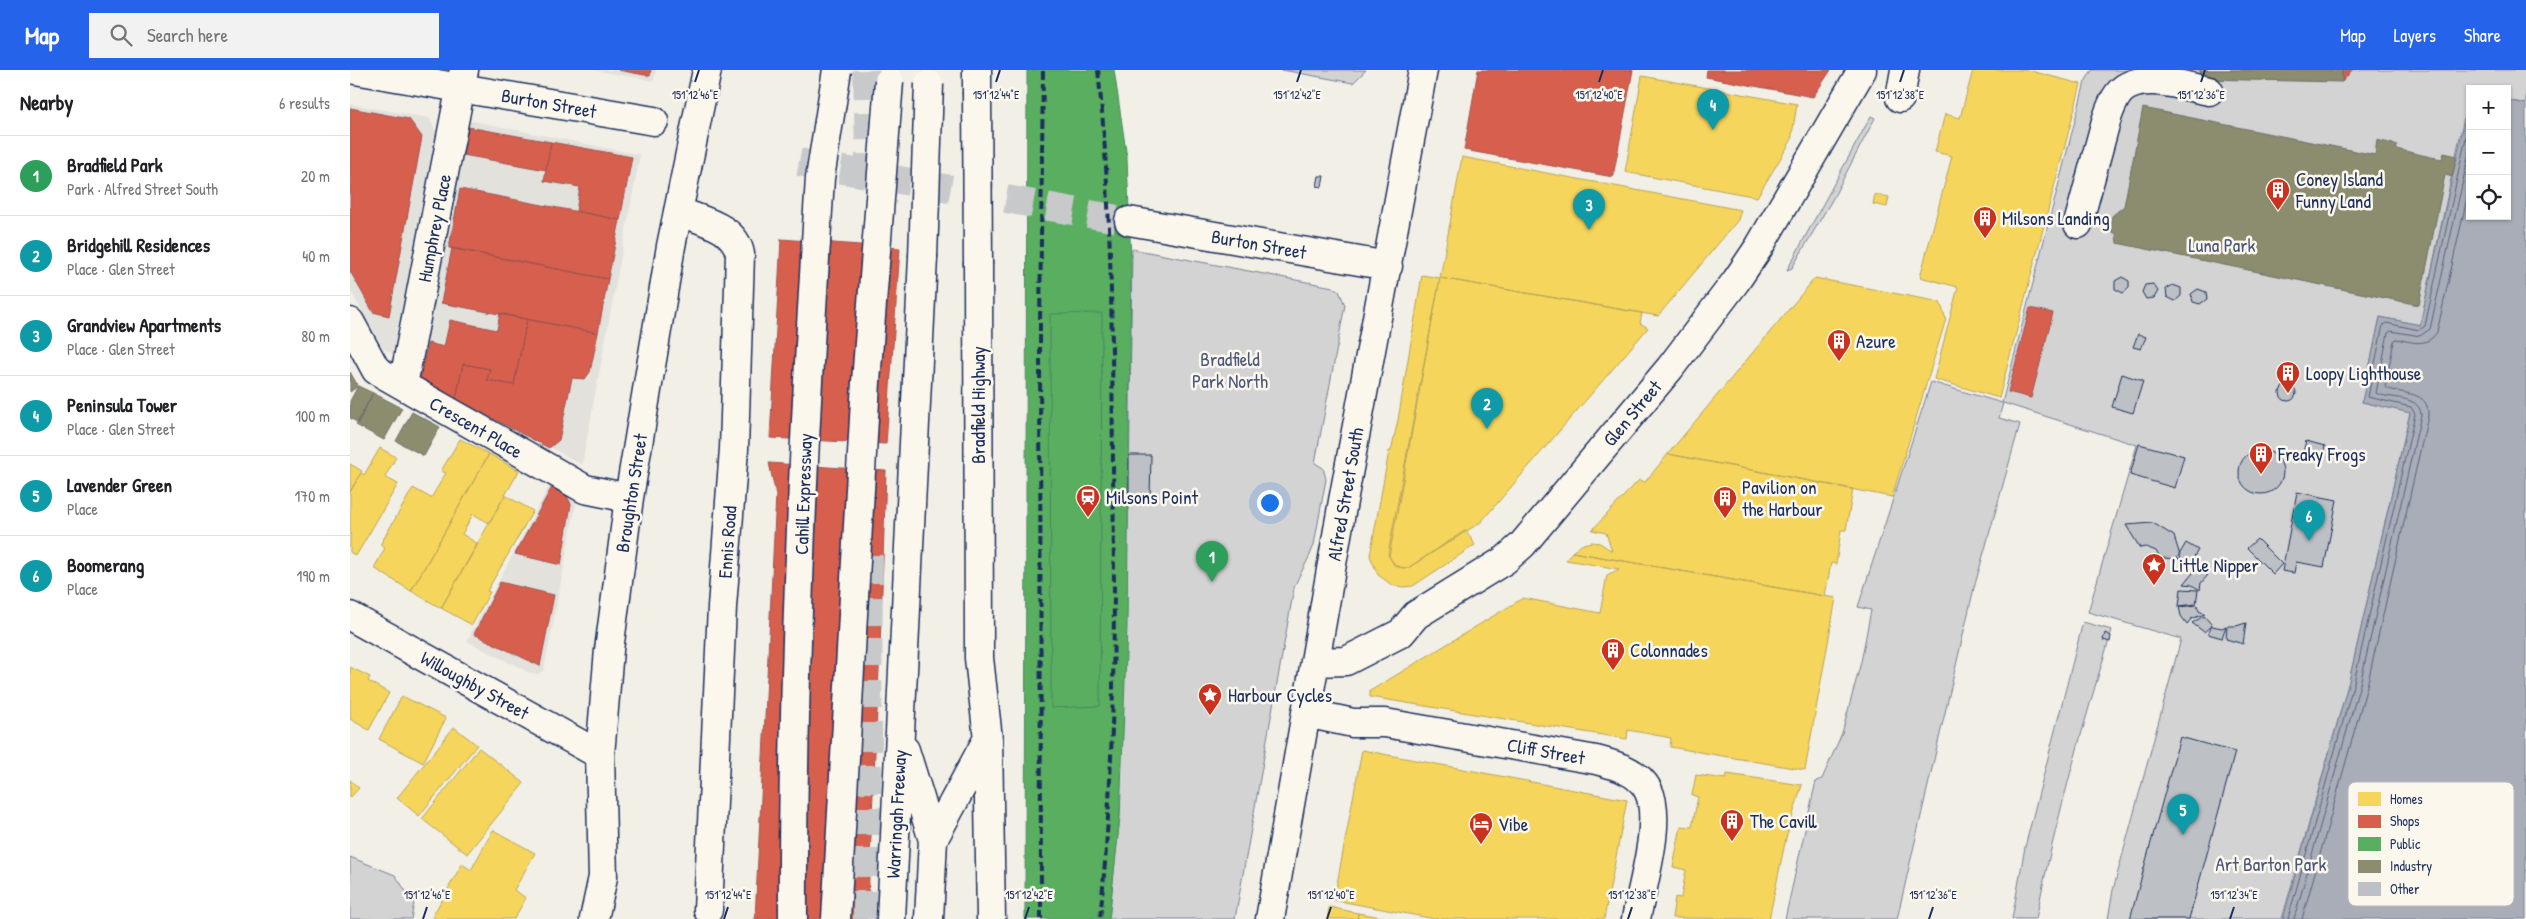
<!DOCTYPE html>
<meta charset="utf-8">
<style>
:root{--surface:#fff;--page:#f2f2f2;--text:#202124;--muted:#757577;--line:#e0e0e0;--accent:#2563eb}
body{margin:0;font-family:"Patrick Hand",sans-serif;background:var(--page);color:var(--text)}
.controls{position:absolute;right:15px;top:15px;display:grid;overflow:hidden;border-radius:0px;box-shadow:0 1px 4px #0004}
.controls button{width:45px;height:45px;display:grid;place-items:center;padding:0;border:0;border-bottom:1px solid var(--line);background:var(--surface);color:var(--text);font:25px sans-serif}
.you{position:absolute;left:919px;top:432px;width:18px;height:18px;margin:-12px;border:4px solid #fff;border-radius:50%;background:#1a73e8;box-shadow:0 0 0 8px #1a73e833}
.badge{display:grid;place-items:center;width:32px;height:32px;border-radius:50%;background:var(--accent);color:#fff;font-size:16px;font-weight:700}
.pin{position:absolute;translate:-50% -41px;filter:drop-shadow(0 1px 2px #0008)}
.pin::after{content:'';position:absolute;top:26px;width:18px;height:15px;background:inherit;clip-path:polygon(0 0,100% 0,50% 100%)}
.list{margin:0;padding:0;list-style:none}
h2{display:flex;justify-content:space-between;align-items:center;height:65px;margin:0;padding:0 20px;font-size:21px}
h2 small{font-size:16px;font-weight:400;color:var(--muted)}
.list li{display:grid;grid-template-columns:32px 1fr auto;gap:15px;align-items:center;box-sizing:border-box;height:80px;padding:0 20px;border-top:1px solid var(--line)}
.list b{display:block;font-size:19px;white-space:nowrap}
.list p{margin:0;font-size:16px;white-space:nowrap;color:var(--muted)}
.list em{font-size:16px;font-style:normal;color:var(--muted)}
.icon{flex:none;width:28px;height:28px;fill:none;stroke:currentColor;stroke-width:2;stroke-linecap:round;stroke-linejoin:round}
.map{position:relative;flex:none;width:2176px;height:849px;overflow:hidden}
header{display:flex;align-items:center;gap:30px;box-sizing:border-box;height:70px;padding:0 25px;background:var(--accent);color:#fff}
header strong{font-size:24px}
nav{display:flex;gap:28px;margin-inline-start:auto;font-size:18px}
.search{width:350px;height:45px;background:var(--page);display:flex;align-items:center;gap:12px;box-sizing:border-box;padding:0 18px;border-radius:0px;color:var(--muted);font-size:19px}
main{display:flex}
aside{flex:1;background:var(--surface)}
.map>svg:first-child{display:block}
.built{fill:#e2e1dc}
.green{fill:#d2d3d2;stroke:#768198}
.water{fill:#a9adb7;stroke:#707b93}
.homes{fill:#f6d55c;stroke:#b4a35d}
.shops{fill:#d6604d;stroke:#9e5152}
.public{fill:#5aae61;stroke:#478860}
.industry{fill:#8c8c6e;stroke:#6a7069}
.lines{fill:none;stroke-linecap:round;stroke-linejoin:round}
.shore{stroke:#546182;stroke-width:1}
.building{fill:#bdc0c4;stroke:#1b2f5e}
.minor-tunnel{stroke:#c7c9cb;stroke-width:28;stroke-dasharray:28 14;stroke-linecap:butt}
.highway-tunnel{stroke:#c7c9cb;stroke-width:28;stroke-dasharray:28 14;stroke-linecap:butt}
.minor-casing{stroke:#1b2f5e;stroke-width:31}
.highway-casing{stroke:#1b2f5e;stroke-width:31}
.minor{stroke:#fbf7ec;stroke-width:28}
.highway{stroke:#fbf7ec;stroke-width:28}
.rail{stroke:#1b2f5e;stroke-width:4;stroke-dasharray:8 4;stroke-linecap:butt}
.highway-bridge-casing{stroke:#1b2f5e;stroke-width:31;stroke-linecap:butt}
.highway-bridge{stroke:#fbf7ec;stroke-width:28}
.ticks{fill:none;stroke:#1b2f5e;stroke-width:2}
.labels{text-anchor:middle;stroke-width:5;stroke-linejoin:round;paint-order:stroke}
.street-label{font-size:19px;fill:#1b2f5e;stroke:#fbf7ec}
.poi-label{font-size:19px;fill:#1b2f5e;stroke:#fbf7ec;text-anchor:start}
.park-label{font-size:19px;fill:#49587b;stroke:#fbf7ec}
.key{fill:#fbf7ec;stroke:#b8bbc1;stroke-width:1}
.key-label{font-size:14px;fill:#1b2f5e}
.ticks-label{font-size:12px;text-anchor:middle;fill:#1b2f5e;stroke:#fbf7ec;stroke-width:5;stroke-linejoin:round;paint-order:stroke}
</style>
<header>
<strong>Map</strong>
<div class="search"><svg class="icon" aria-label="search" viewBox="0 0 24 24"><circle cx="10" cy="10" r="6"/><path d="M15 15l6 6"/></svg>Search here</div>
<nav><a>Map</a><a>Layers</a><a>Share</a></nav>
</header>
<main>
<aside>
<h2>Nearby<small>6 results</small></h2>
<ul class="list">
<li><span class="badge" style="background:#2e9e5b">1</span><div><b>Bradfield Park</b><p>Park · Alfred Street South</p></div><em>20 m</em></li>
<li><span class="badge" style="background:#0f9aa8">2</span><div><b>Bridgehill Residences</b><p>Place · Glen Street</p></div><em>40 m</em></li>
<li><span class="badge" style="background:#0f9aa8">3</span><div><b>Grandview Apartments</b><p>Place · Glen Street</p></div><em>80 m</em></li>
<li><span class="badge" style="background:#0f9aa8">4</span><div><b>Peninsula Tower</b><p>Place · Glen Street</p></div><em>100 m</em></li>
<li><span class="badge" style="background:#0f9aa8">5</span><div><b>Lavender Green</b><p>Place</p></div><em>170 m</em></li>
<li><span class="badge" style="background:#0f9aa8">6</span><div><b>Boomerang</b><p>Place</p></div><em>190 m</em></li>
</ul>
</aside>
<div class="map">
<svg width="2176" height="849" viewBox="0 0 2176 849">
<rect width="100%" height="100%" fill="#f2efe6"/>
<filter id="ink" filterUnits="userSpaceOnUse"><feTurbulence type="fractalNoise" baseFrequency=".02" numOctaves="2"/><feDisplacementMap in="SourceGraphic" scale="10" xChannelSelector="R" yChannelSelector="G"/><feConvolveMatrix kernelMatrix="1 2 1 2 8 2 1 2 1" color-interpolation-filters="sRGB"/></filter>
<g filter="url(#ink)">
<path class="built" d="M244,0H306L304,11Z
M0,34L79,48L86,61L43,284L33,279L0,220Z
M118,50L290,85L232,395L69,305Z
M200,414L223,427L226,434L194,600L188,604L180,603L117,571Z"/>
<path class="green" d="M932,0H1016L1003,13Z
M1742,0H2176V34L2157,30V19H2120L2070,255L2030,247L2012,332L2060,342L1999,611L1932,849H1758L1763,820L1831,569L1738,542L1787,375L1653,333L1649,348L1670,354L1624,518L1547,849H1435L1466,711L1472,709L1492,663L1511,592L1521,540L1508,537L1581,312L1652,333L1735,12Z
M1521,46L1525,48L1482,130L1442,198L1437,200Z
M782,179L983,217L989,221L995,235L965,393L973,398L976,409L964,475C959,491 949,503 944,518L885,849H759L770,746L779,428Z
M1733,552L1762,560C1733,656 1705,751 1686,849H1662L1675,777Z
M0,787L45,805L64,833L61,849H0Z"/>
<path class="water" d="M2120,26V146H2157V30L2176,34V849H1933L1999,611L2060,343L2012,332L2030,247L2070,255Z"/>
<path class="homes" d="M1623,0H1677L1731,14L1649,328L1584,309L1608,217L1570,207L1602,86L1585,82L1595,44L1610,48Z
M1292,6L1447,34L1441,71L1407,127L1275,102Z
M1112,87L1391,140L1388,150L1308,246L1090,208Z
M1525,124L1539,127L1537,137L1523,134Z
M1072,205L1090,208L1039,487L1047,497L1058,498L1116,460L1125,475L1063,516L1053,517L1042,515L1028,505L1020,486L1039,381H1041L1048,350Z
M1090,208L1292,243L1290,253L1298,258L1131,452L1058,498H1053L1044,495L1038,484Z
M1465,208L1590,232L1596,249L1542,427L1318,384Z
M110,369L139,384L61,521L24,498L35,478L30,475L63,418L81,428L96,403L91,401Z
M30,378L46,387L35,407L48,414L6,486L0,482V422L11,403L14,405Z
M139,384L169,401L139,453L123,444L112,464L128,474L91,538L61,521Z
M1318,384L1503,419L1496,460H1491L1486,494L1481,493L1475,526L1222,482L1233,474L1242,472L1250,473L1262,481L1256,463L1242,460L1289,410L1295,412Z
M0,394L12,401L0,422Z
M155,425L183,441L137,521L140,522L122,555L91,538Z
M1222,482L1486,528L1455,700L1320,677L1321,668L1278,660L1277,669L1020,627V621L1173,528L1250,543L1257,505L1269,499L1216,490Z
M0,597L20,607L18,611L39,623L19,660L0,649Z
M52,626L96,648L73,693L29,669Z
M104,657L127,675L69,746L47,728Z
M129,678L174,713L117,784L72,749Z
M1012,680L1277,730L1254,849H1085L984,830Z
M1377,704L1452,715L1436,768L1419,849L1322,848L1325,827L1331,828L1336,800L1323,797L1331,756L1342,757L1348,727L1342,725L1346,705L1376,709Z
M0,710L9,718L0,728Z
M143,760L185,783L164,820L176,828L164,849H87L82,847L112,794L121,800Z
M979,837L1008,843L1007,849H977Z
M1008,843L1044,849H1007Z"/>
<path class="shops" d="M268,0H301L300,6Z
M1128,0H1283L1263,107L1114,80Z
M1357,0H1481L1463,27L1356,7Z
M1992,0H2002L1992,12Z
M0,38L59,49L72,67L39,246L23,242L0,201Z
M118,57L201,72L196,100L113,85Z
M201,72L282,87L270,150L226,141L230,117L194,111Z
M110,119L270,150L258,209L99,178Z
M431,169L550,178L536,374L420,368Z
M102,178L258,209L248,263L91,233Z
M1680,238L1703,243L1681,328L1658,322Z
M150,243L177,249L164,315L137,310L140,299L113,294L106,329L70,308L78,273L94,277L100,250L147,260Z
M177,249L248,263L240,302L235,309L222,308L209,370L199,378L106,329L113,294L140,299L137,310L164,315Z
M419,393L536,401L530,579L517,849H405L426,425Z
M202,417L217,426L221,434L211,495L165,484Z
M150,512L204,525L190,596L124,564Z"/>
<path class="public" d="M677,0H764L777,88L781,193L777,556L770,746L759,849H675Z
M752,243L750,636L701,638L700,244Z"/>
<path class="industry" d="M1850,0H1992V12L1850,9Z
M1793,38L2025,85L2027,70L2047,75L2046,79L2081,87L2092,89L2094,83L2107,86L2102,107L2095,105L2069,235L1767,173L1766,163L1759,162L1762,146L1774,136Z
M0,302L8,316L0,322Z
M8,316L23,323L8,353L0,348V331Z
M23,323L52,338L34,370L6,355Z
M62,342L90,357L74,386L46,371Z"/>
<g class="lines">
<path class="shore" d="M1938,849L2004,612L2065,344L2061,337L2018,327L2033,255L2036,253L2069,260L2075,256L2120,49
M1944,849L2010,614L2071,345C2070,324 2039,330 2026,323L2038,263L2041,261L2070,266L2080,259L2120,79
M1952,849L2017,616L2078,346C2080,319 2051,326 2035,317L2044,271L2046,269C2062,272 2077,278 2087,262L2120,115"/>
</g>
<path class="building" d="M969,106H974L972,117L967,116Z
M1772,207L1779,211V218L1773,223L1765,219V211Z
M1803,214L1808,221L1804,228L1796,229L1792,222L1795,215Z
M1823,215L1831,218V226L1825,231L1817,227L1816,219Z
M1848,219L1856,222L1857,229L1850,234L1843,232L1841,224Z
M1788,264L1796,267L1791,279L1783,277Z
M1772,304L1793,311L1783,343L1762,337Z
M1930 323a8 8 0 1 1 16 0a8 8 0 1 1-16 0Z
M1956,371L1975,376L1973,385L1953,382Z
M1789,374L1834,386L1825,418L1780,405Z
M1889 402a22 22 0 1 1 44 0a22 22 0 1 1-44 0Z
M779,385H801L800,428H779Z
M1947,422L1987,430L1974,497L1946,492L1944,503L1932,501Z
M1803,453L1824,466L1831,489L1810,488L1806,481L1796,477L1790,478L1776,455Z
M1907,469L1932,494L1923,504L1897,478Z
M1836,473L1848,480L1839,495L1827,488Z
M1847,498L1851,503L1858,505L1851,513L1850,520L1842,515L1834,514Z
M1831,519L1848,520L1846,534L1829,536Z
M1847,535L1849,541L1855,544L1841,549L1837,554L1831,546L1829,537Z
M1854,546L1862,555L1854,562L1842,553Z
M1896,553L1893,574L1876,569L1877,556H1886Z
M1862,556L1872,558L1876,556L1872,568L1858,564Z
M1755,563L1761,566L1760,572L1753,570Z
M1830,667L1885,682L1839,849H1780Z"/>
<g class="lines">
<path class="minor-tunnel" d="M449,92L779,151"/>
<path class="highway-tunnel" d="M517,0L520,125
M517,849L519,473"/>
<g class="minor-casing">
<path id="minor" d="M5,0L304,51
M1550,28L1555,0
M328,141C351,151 385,156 390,184L384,379L372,537L358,840
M779,151L1038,196
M1728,154L1756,51C1760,39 1766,21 1778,16C1802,4 1835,17 1859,21
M0,252L26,300L235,419L279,428
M53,315L114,0
M0,546L250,685
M966,592L996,591L1051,563L1066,545L1155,490L1172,475L1320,298L1386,211L1409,177L1512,0
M956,643L1003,653H1035L1246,690C1265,695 1288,701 1298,720C1313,749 1292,817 1286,849
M244,849L253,807L250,685L259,580L279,428L321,176L357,0
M920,849L993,431L1073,0"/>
</g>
<g class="highway-casing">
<path id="highway" d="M627,22V0
M628,195L629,588L638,669L641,849
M555,680L583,770L579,849
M583,770L637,670
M443,849C442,623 452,397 466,172
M541,849L573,187"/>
</g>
<use href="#minor" class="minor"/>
<use href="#highway" class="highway"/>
<path class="rail" d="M748,0C762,132 762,264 763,397C765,548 765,699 750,849
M691,849L690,254L693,0"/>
<g class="highway-bridge-casing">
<path id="highway-bridge" d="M627,22L628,195
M466,172L470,108L487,0
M573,187L579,14
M486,849L516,312L539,11"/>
</g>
<use href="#highway-bridge" class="highway-bridge"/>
</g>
</g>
<path class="ticks" d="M345,12L349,0M646,12L650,0M947,12L951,0M1249,12L1253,0M1550,12L1554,0M1851,12L1855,0M73,849L77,837M374,849L378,837M675,849L679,837M977,849L981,837M1278,849L1282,837M1579,849L1583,837M1880,849L1884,837"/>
<defs>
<g id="building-pin" transform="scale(1.25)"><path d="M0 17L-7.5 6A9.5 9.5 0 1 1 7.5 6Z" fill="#c8321e" stroke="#fbf7ec"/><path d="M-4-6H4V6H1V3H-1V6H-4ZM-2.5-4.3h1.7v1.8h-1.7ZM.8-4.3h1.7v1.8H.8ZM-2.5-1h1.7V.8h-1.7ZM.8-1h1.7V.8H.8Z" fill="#fff"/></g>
<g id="station-pin" transform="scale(1.25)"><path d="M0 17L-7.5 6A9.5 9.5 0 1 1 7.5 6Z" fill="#c8321e" stroke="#fbf7ec"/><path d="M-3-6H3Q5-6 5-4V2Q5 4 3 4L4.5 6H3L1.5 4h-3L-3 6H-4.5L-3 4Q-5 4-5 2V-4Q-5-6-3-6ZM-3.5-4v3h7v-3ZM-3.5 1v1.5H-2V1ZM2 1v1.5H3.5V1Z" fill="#fff"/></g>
<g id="sight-pin" transform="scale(1.25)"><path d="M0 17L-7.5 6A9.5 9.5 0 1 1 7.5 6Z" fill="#c8321e" stroke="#fbf7ec"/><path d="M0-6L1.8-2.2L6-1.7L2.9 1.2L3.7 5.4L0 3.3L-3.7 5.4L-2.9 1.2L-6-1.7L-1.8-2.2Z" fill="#fff"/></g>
<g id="hotel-pin" transform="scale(1.25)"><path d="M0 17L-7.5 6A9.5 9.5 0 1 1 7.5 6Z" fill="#c8321e" stroke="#fbf7ec"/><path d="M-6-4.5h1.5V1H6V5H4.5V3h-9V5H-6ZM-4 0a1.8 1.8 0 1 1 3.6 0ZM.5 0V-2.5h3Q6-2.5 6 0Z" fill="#fff"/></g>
</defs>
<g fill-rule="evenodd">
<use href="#building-pin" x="1928" y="120"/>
<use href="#building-pin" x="1635" y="148"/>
<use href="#building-pin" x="1489" y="271"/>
<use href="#building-pin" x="1938" y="303"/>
<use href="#building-pin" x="1911" y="384"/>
<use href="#station-pin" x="738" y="427"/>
<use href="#building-pin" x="1375" y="428"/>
<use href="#sight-pin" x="1804" y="495"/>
<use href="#building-pin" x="1263" y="580"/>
<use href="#sight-pin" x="860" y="625"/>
<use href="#building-pin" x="1382" y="751"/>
<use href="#hotel-pin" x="1131" y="754"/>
</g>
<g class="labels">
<g class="street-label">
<text transform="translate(199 33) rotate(10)" y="7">Burton Street</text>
<text transform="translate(84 158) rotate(-79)" y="7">Humphrey Place</text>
<text transform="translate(909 174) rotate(10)" y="7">Burton Street</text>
<text transform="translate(628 335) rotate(-90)" y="7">Bradfield Highway</text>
<text transform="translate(1282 343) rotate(-50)" y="7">Glen Street</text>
<text transform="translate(126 357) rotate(30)" y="7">Crescent Place</text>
<text transform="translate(281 423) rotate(-81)" y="7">Broughton Street</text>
<text transform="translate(453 424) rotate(-88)" y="7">Cahill Expressway</text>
<text transform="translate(995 424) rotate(-80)" y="7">Alfred Street South</text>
<text transform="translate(377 472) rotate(-86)" y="7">Ennis Road</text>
<text transform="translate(125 615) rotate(29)" y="7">Willoughby Street</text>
<text transform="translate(1196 681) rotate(10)" y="7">Cliff Street</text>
<text transform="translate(546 744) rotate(-87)" y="7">Warringah Freeway</text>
</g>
<g class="poi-label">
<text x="1946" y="116">Coney Island<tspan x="1946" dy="22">Funny Land</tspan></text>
<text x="1652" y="155">Milsons Landing</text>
<text x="1506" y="278">Azure</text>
<text x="1956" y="310">Loopy Lighthouse</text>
<text x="1928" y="391">Freaky Frogs</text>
<text x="1392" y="424">Pavilion on<tspan x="1392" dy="22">the Harbour</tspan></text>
<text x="756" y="434">Milsons Point</text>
<text x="1822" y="502">Little Nipper</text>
<text x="1280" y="587">Colonnades</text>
<text x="878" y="632">Harbour Cycles</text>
<text x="1400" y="758">The Cavill</text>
<text x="1148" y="761">Vibe</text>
</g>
<g class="park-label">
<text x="1872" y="182">Luna Park</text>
<text x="880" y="296">Bradfield<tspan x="880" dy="22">Park North</tspan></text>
<text x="1921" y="801">Art Barton Park</text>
</g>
</g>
<rect x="1998" y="712" width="166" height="124" rx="8" class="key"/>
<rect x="2008" y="722" width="23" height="14" fill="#f6d55c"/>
<rect x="2008" y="745" width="23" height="13" fill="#d6604d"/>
<rect x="2008" y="767" width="23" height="14" fill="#5aae61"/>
<rect x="2008" y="790" width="23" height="13" fill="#8c8c6e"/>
<rect x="2008" y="812" width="23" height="14" fill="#bdc0c4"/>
<g class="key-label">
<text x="2040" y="734">Homes</text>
<text x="2040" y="756">Shops</text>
<text x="2040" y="779">Public</text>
<text x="2040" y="801">Industry</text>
<text x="2040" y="824">Other</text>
</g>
<g class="ticks-label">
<text x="345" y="29">151°12'46"E</text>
<text x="646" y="29">151°12'44"E</text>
<text x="947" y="29">151°12'42"E</text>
<text x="1249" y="29">151°12'40"E</text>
<text x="1550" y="29">151°12'38"E</text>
<text x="1851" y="29">151°12'36"E</text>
<text x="679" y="829">151°12'42"E</text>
<text x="981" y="829">151°12'40"E</text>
<text x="1282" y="829">151°12'38"E</text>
<text x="1583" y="829">151°12'36"E</text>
<text x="1884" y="829">151°12'34"E</text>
<text x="77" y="829">151°12'46"E</text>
<text x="378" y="829">151°12'44"E</text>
</g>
</svg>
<div class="controls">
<button>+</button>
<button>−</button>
<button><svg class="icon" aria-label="locate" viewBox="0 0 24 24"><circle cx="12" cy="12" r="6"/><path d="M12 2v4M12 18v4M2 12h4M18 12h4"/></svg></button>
</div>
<div class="you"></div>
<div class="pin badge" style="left:862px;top:512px;background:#2e9e5b">1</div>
<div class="pin badge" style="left:1137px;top:359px;background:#0f9aa8">2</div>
<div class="pin badge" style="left:1239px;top:160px;background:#0f9aa8">3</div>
<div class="pin badge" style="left:1363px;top:60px;background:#0f9aa8">4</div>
<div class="pin badge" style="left:1833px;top:765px;background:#0f9aa8">5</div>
<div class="pin badge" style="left:1959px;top:471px;background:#0f9aa8">6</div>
</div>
</main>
